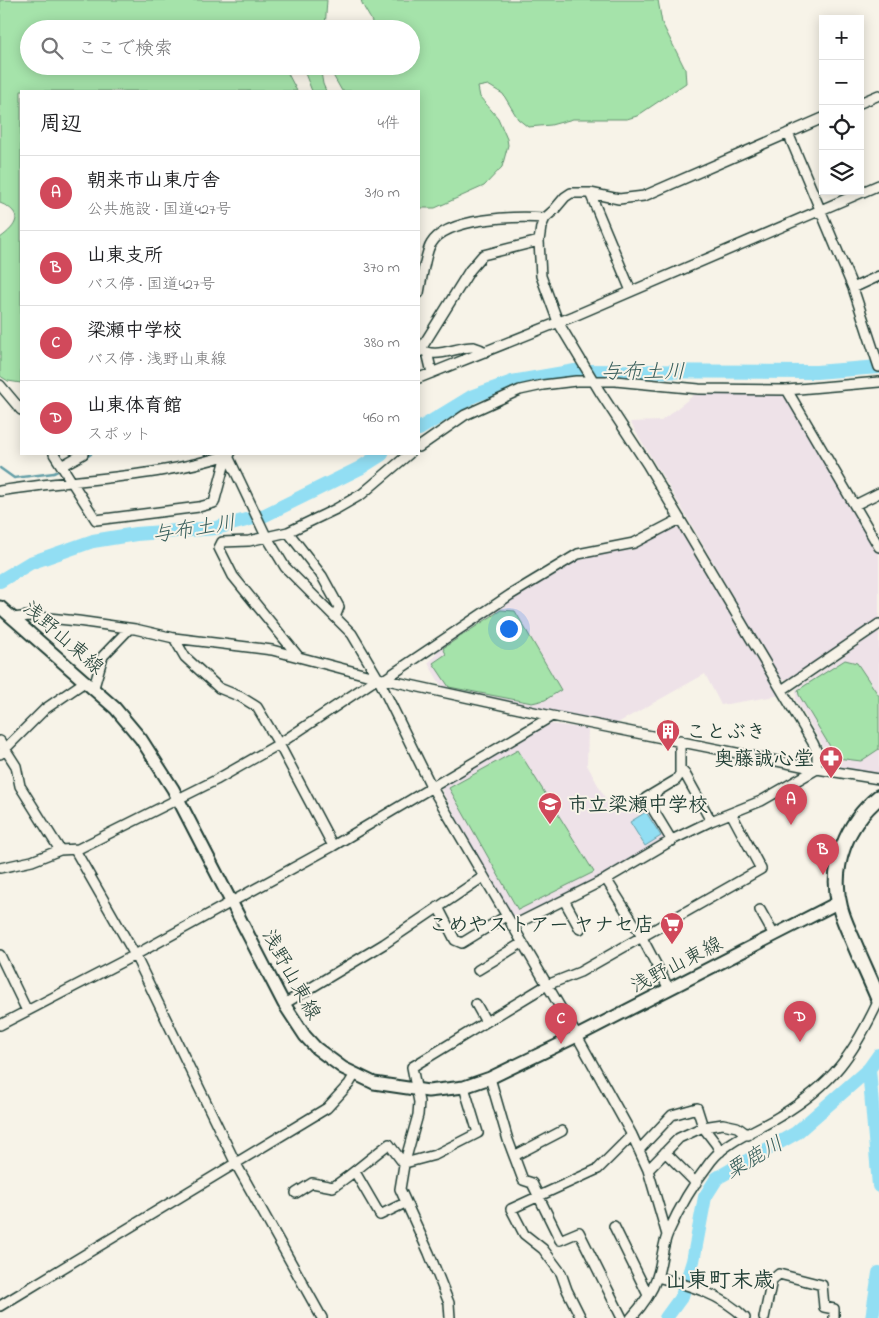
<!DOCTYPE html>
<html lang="ja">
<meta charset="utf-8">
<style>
:root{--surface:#fff;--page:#f2f2f2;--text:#202124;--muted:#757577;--line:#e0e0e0;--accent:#d1495b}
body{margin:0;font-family:"Indie Flower","Klee One",sans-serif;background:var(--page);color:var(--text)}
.controls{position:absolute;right:15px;top:15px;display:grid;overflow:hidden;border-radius:0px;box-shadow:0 2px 12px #0003}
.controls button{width:45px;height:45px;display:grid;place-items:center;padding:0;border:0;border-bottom:1px solid var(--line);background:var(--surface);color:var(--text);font:25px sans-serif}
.you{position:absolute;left:508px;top:628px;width:18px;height:18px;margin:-12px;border:4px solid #fff;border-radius:50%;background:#1a73e8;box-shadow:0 0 0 8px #1a73e833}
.badge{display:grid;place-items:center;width:32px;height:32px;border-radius:50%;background:var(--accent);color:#fff;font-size:16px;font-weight:700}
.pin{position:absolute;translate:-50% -41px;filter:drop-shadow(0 1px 2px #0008)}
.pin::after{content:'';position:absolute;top:26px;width:18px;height:15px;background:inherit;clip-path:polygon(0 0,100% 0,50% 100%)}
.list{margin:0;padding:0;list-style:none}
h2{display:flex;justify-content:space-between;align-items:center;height:65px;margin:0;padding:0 20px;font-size:21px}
h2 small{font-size:16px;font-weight:400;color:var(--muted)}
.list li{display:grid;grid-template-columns:32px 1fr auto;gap:15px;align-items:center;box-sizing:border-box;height:75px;padding:0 20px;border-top:1px solid var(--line)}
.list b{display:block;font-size:19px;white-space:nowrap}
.list p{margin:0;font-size:16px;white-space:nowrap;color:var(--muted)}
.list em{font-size:16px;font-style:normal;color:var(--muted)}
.icon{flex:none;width:28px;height:28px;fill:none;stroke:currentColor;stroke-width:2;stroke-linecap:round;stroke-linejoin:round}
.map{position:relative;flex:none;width:879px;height:1318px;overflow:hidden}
.search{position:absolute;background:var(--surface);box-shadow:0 2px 12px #0003;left:20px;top:20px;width:400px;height:55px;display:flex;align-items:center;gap:12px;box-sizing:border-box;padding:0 18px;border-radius:28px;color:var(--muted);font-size:19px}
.panel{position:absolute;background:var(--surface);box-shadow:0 2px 12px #0003;left:20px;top:90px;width:400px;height:365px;border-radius:0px}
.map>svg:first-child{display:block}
.built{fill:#eee2e8}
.green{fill:#a5e3aa;stroke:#62906f}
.water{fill:#92def3;stroke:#649ea7}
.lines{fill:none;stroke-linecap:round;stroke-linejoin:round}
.stream{stroke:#649ea7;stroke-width:2.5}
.river{stroke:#92def3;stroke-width:14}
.minor-casing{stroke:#1f3d34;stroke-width:12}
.major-casing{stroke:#1f3d34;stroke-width:15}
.highway-casing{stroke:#1f3d34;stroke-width:18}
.minor{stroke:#f7f3e8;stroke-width:9}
.major{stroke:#f7f3e8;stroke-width:11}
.highway{stroke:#f7f3e8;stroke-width:14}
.labels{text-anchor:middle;stroke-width:4;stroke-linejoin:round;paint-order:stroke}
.street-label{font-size:20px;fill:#1f3d34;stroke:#f7f3e8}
.poi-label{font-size:20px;font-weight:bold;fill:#1f3d34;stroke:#f7f3e8;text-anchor:start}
.water-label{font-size:21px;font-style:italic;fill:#365d5a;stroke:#f7f3e8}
.quarter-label{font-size:22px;font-weight:bold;fill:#1f3d34;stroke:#f7f3e8}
</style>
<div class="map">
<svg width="879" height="1318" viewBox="0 0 879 1318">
<rect width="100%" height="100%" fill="#f7f3e8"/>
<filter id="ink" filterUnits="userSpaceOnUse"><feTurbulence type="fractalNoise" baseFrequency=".02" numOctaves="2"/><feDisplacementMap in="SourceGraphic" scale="10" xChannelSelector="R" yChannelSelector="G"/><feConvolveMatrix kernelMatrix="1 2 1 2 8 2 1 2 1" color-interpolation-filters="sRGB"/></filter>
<g filter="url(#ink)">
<path class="built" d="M695,394L786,395L879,553V620L791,678L781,680L687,517L630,422L661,421Z
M678,526H681L782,695L721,705L705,674L614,725L443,689L428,663L437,654L434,649L579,558L632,550Z
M879,631V774L827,764L823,759L822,744L796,700V689Z
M551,724L588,729L587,765L615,816L644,800L667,840L607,876L513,920L442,791V787Z"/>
<path class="green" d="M0,0H327L325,29H29V66H284L297,91H21V383L8,381L0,376V238C17,226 25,213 0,203Z
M361,0H658L662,23L685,69L686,83L637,116L627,119H573L551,125L528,127L518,119L503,94L488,85L478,87L480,97L498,118L507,139L508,145L502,167L484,186L435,208H419V91H342L330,70L334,67L363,69L373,73L395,71L391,66H411V29H374C372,17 364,11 361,0Z
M302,66H320L323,84L326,91H312Z
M501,610L515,611L561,690L545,700L532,703L449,687L433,663L446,654L443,648Z
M845,660L857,663L879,696V749L861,761L837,758L799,695L798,690Z
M518,750L594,872L518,910L449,788Z"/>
<path class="water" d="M646,812L661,836L645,846L630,822Z"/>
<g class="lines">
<path class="stream" d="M85,458L91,454
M0,468L14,478L54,473L62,469"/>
<path class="river" d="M419,429L473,396L512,382L575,371L816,372L879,367
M0,581L30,563L93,541L136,534L216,528L265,515L360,468L382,454
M869,1069L879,1186
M666,1318L682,1296L693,1261L705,1197L717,1178L796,1133L869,1069L879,1055
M872,1318L879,1273"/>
<g class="minor-casing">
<path id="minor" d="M860,103L879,95
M788,133L853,288L879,367
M590,193L631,291
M853,288L879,276
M419,293C421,282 426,251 431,244C446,217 518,216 545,218
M419,348C435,361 456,346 474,347C478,348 482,350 485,352
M419,352L470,270L483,255L539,241
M427,352L432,373
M419,378L574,316L879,185
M0,385L21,410
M787,390L879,547
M419,447L465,415L520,390L543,385L576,381H615L699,389L787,390L879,382
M54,454L96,520L199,507L214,503L227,455
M227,454L265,534L285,567L352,634L378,678L431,786L577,1036L632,1135L648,1170L667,1235
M63,465L83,454
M0,491C76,478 157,479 230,454
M855,505L879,493
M288,532L336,509L362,494L409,454
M13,618L29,616L78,621L135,629L174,638L272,650L378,678L552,716L817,769L879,779
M174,638L185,657L219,688L241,697L257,707L279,744L333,846
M298,656L233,576L219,548L222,542L249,541L288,532L322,576L339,607L335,617
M385,679L510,595L578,554L634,543L680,519
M94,687L103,656L129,629
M782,690L879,624
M0,741L16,766L20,786L60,850
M0,754L45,709L86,681
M680,769L685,774L711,821
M817,769V752L813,743L647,464L600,392L558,322L541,276L539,241L541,227L545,218L554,210L565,197L571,193H590L619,199L644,196L823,118
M672,841L646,798L676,780L680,774V740
M75,850L135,955L236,1164L322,1318
M0,868L32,861L60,850L78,849L216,780L279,744L378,678
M606,879L638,930L669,989
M564,900L580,929
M438,907L455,940L462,943L506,916
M760,910L774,935
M512,926L606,879L674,839L711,821L761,801L817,769
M0,955L27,1011
M478,970L522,943
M284,1004L384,944L483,877
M476,1004L486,1022
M0,1025L135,955L333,846L552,716
M490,1078L508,1140L523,1180L532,1183L560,1240L579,1232L622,1318
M639,1150L672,1115L697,1108L703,1127L716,1144L720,1152
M665,1152L696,1183
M514,1156L562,1131
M648,1170L679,1138L703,1127L723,1124L737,1127L748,1135
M355,1172L380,1215L405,1203
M296,1193L312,1183L333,1187C353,1174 370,1158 389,1144L401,1160L405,1163L435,1155L478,1133L464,1087
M614,1226L648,1295
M657,1277C688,1285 722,1294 745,1318
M0,1306L327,1108L349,1084L355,1074
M450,1318L449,1303L429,1253L400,1189L404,1165L418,1115L419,1102L412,1067L547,985L580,972L761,869L731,813
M581,1318L567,1290L561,1273L543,1249L524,1234L511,1209L598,1169L632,1135
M631,1318C642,1306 652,1292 657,1277C662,1263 662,1246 668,1233C679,1208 694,1183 711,1161C727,1140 758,1130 780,1116C833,1084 853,1055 879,1000
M764,1318L772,1280L779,1274L822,1285L824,1307L834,1309V1318"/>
</g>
<g class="major-casing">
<path id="major" d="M0,607L115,708L141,739L173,789L284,1004L305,1036L316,1048L343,1068L374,1083L428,1091L464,1087L490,1078L577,1036L839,902"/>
</g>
<g class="highway-casing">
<path id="highway" d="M879,797C847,823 829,866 840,907C843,920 849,931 854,943C862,962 871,981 879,1000"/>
</g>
<use href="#minor" class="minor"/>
<use href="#major" class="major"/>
<use href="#highway" class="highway"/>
</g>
</g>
<defs>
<g id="building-pin" transform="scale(1.25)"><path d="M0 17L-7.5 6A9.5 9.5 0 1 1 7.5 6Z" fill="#d1495b" stroke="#f7f3e8"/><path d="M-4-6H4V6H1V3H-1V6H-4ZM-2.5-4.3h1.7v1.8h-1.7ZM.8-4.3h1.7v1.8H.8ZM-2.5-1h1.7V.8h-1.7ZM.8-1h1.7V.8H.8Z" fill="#fff"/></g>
<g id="pharmacy-pin" transform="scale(1.25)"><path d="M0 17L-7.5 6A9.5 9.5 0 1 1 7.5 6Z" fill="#d1495b" stroke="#f7f3e8"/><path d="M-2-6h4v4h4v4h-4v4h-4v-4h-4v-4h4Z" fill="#fff"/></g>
<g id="school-pin" transform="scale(1.25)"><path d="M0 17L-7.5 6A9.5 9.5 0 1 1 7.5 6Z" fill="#d1495b" stroke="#f7f3e8"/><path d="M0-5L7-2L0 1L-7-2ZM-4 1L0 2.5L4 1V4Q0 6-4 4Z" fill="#fff"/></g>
<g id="supermarket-pin" transform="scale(1.25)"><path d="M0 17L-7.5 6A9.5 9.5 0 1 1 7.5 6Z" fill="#d1495b" stroke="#f7f3e8"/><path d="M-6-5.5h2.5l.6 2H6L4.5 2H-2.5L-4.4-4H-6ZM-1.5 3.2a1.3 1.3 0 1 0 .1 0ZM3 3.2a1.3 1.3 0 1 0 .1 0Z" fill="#fff"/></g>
</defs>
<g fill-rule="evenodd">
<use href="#building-pin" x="668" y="731"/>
<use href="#pharmacy-pin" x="831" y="758"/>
<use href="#school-pin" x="550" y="804"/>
<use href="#supermarket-pin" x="672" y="924"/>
</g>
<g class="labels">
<g class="street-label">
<text transform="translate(64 637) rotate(41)" y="7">浅野山東線</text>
<text transform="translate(676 964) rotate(-27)" y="7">浅野山東線</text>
<text transform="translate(292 974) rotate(61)" y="7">浅野山東線</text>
</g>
<g class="poi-label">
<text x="686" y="738">ことぶき</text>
<text x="814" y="765" text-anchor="end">奥藤誠心堂</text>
<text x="568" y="811">市立梁瀬中学校</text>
<text x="654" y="931" text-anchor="end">こめやストアー ヤナセ店</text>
</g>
<g class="water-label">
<text x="643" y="378">与布土川</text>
<text transform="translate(194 528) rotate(-9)" y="7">与布土川</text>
<text transform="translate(754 1157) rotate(-30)" y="7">粟鹿川</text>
</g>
<g class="quarter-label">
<text x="720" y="1287">山東町末歳</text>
</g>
</g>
</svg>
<div class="controls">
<button>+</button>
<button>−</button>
<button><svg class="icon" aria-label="locate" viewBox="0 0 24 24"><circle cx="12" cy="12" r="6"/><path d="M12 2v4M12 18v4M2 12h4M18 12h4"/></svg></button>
<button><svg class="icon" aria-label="layers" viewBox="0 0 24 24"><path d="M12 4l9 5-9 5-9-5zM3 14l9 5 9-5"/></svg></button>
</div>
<div class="you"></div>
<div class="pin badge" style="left:791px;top:825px">A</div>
<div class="pin badge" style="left:823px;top:875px">B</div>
<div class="pin badge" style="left:561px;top:1044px">C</div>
<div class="pin badge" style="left:800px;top:1042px">D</div>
<div class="search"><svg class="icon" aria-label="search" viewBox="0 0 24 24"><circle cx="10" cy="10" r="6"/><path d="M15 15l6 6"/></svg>ここで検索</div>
<section class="panel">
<h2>周辺<small>4件</small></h2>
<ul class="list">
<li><span class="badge">A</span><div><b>朝来市山東庁舎</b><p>公共施設 · 国道427号</p></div><em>310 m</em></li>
<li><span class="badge">B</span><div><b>山東支所</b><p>バス停 · 国道427号</p></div><em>370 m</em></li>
<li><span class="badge">C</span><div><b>梁瀬中学校</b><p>バス停 · 浅野山東線</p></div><em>380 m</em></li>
<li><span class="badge">D</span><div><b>山東体育館</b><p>スポット</p></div><em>460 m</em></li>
</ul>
</section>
</div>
